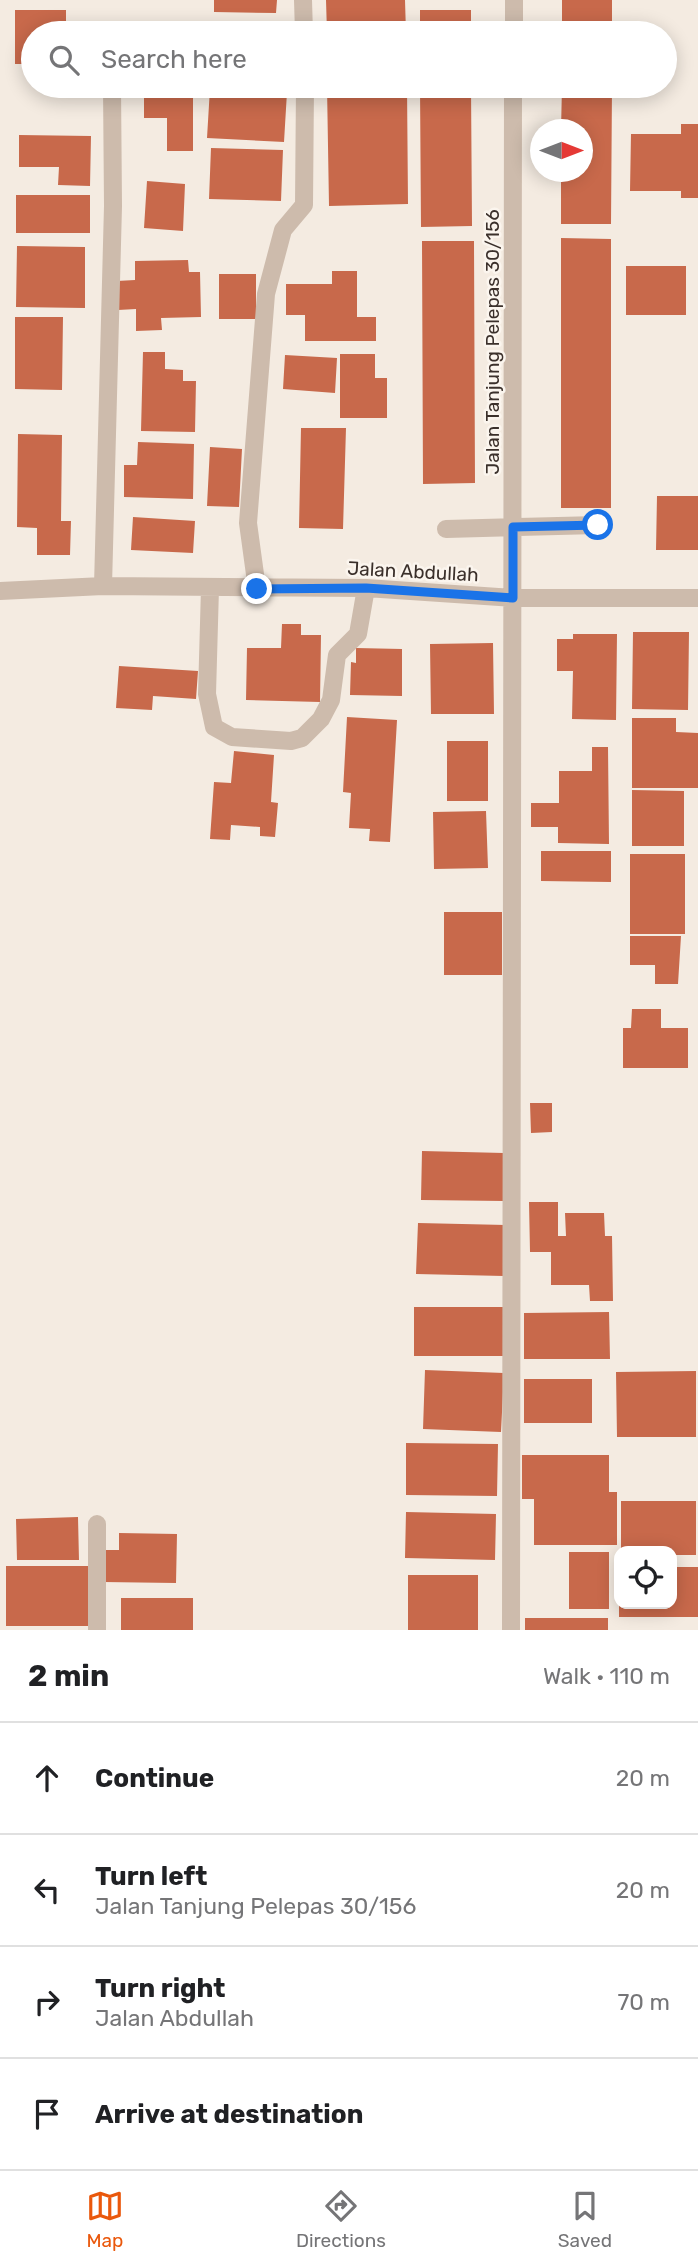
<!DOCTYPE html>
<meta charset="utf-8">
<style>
:root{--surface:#fff;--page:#f6f6f6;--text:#202124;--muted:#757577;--line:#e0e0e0;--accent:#ea580c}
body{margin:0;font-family:Rubik,sans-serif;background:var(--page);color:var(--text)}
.controls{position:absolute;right:21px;bottom:21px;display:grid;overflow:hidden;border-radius:14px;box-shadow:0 4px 18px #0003}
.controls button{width:63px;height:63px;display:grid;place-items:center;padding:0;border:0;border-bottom:2px solid var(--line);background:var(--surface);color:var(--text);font:35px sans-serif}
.compass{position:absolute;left:530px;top:119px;width:63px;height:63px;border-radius:50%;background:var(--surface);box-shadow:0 4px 18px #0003;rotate:90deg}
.stop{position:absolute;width:21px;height:21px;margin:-16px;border:5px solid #1a73e8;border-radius:50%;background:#fff}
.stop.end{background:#1a73e8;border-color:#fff;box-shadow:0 2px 7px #0008}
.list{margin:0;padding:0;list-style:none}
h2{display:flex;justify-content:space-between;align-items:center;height:91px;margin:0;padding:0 28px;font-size:30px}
h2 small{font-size:23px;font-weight:400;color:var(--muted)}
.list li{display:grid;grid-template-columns:46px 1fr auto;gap:21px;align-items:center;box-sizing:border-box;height:112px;padding:0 28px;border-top:2px solid var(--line)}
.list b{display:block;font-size:26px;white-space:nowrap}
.list p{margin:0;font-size:23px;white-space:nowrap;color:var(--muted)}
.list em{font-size:23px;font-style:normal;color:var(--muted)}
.icon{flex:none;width:38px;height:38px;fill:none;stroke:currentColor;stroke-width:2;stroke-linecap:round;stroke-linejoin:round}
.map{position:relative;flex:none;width:698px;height:1630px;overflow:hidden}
.search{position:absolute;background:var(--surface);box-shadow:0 4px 18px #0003;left:21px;right:21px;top:21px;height:77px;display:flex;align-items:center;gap:18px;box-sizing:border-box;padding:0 24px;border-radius:38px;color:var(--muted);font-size:26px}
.sheet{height:539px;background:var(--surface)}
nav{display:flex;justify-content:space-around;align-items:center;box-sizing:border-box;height:98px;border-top:2px solid var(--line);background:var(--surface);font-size:19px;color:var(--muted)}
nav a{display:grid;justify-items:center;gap:4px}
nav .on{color:var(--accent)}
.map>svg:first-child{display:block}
.building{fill:#c8694b}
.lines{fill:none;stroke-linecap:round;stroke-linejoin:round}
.minor{stroke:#cdbbac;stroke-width:18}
.route{stroke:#1a73e8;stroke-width:9}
.labels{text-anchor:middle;stroke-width:5;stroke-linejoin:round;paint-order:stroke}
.street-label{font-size:19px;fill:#3b302b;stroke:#fbf5ee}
</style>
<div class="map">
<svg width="698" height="1630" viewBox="0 0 698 1630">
<rect width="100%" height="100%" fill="#f4ebe1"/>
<path class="building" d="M214,0H277L276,13L214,12Z
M326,0H405L406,33H327Z
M562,0H612V33H562Z
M15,10H66V33H33V64H15Z
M420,10H471V33H420Z
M217,22L278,25V33H216Z
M144,86H193V151H167V118H144Z
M327,86H407L408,204L329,206Z
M420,86H471L472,226L421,227Z
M562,86H612L611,224H561V172H582V130H561Z
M210,88L287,92L284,142L207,138Z
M681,124H698V198H681V191H630L631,134H681Z
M19,135L91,136L90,186L58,185L59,167H19Z
M211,148L283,150L281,201L209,199Z
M147,181L185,184L183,231L144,228Z
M16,195H90V233H16Z
M561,238L611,239V508H561Z
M422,241H474L475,483L423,484Z
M17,246L85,247V308L16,307Z
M188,260L189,272H200L201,317L161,318L162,330L136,331V309L118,310L117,281L135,280V261Z
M626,266H686V315H626Z
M332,271H357V317H376V341H305V315H286V284H332Z
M219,274H256V319H219Z
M15,317H63L62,390L15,389Z
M143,352H165V369L183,370V381H196L195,432L141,431Z
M340,354H375V378H387V418H340Z
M285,355L337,358L335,393L283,389Z
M301,428H346L343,529L299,528Z
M18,434L62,435L61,521H71L70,555H37V528L17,527Z
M138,442L194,444L193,499L124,497V465H137Z
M210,447L242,449L239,507L207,506Z
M657,496H698V550H656Z
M133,517L195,521L193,553L131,550Z
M282,624H301V635H321L320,702L246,700L247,648H281Z
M633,632H689L688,710L632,709Z
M573,634H617L616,720L572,719L573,671H557V639H573Z
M493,643L494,714H431L430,644Z
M356,648L402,649V696L350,695L351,662L356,663Z
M119,666L198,671L196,699L153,696L152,710L116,708Z
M347,717L397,720L390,842L369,841L370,829L349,828L351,793L343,792Z
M632,718H676V732L698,733V788H632Z
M447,741H488V801H447Z
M592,747H608L609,844L558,843V827H531V803H559V771H592Z
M234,751L274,755L271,802L278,803L275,837L260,836V827L231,825L230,840L210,839L214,782L231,783Z
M632,790L684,791V846H632Z
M486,811L488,868L434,869L433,812Z
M541,851H611V882L541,881Z
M630,854H685V934H630Z
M444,912H502V975H444Z
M630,936H681L678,984H655V965H630Z
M632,1009H661V1028H688V1068H623V1028H631Z
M530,1103H552V1132L531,1133Z
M422,1151L504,1153V1201L421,1200Z
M529,1202H558V1236H566L565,1213H604L605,1236H612L613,1301H590L589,1285H551V1252H530Z
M418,1223L506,1225L504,1276L416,1274Z
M414,1307H510V1356H414Z
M609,1312L610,1359H524V1313Z
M425,1370L504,1373L501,1432L423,1429Z
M696,1371V1437H617L616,1372Z
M524,1379H592V1423H524Z
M406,1443L498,1444L497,1496L406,1495Z
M522,1455H609V1492H617V1545H534V1499H522Z
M621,1501H696V1555H672V1551H621Z
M406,1512L496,1514L495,1560L405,1558Z
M78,1517L79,1560H17L16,1519Z
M119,1533L177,1534L176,1583L103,1582V1550H119Z
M569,1552H609V1609H569Z
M6,1566H92V1626H6Z
M672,1567H698V1617H619V1604H672Z
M408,1575H478V1630H408Z
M121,1598H193V1630H121Z
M525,1618H608V1630H525Z"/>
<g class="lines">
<path class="minor" d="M303,0L304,33
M111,30V33
M514,33V0
M446,529L598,525
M103,586L113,206L112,86
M210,588L207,694L214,727L232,737L291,741L302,738L321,719L331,700L337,655L358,634L366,588
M257,589L248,523L266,294L283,230L304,205L305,86
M0,591L103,586L366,588L513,598H698
M97,1524V1630
M511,1630L513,86"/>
</g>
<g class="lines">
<path class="route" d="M257,589L366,588L513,598V527L598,525"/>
</g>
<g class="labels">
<g class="street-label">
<text transform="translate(492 342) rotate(-90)" y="7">Jalan Tanjung Pelepas 30/156</text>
<text transform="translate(413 571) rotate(3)" y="7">Jalan Abdullah</text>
</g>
</g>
</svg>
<div class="controls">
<button><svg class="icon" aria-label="locate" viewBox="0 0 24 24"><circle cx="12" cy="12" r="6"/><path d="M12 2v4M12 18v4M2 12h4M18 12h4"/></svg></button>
</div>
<svg class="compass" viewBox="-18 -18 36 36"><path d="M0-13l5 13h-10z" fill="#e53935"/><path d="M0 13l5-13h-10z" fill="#757577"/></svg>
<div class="stop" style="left:598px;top:525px"></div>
<div class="stop end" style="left:257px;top:589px"></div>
<div class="search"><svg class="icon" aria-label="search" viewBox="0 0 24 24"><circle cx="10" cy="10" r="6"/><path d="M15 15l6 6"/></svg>Search here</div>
</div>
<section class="sheet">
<h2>2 min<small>Walk · 110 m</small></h2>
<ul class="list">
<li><svg class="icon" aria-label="ahead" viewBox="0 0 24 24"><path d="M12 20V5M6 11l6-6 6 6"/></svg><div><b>Continue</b></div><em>20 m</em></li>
<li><svg class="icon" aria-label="left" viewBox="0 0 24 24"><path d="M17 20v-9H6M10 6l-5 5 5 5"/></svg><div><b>Turn left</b><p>Jalan Tanjung Pelepas 30/156</p></div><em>20 m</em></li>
<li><svg class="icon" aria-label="right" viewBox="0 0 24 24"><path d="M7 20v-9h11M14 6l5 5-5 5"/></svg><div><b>Turn right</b><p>Jalan Abdullah</p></div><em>70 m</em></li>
<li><svg class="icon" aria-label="arrive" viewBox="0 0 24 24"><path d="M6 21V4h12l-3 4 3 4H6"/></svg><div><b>Arrive at destination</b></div></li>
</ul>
</section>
<nav>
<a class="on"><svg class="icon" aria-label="map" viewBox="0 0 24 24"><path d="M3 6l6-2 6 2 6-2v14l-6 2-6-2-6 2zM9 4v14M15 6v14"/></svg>Map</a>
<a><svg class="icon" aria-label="directions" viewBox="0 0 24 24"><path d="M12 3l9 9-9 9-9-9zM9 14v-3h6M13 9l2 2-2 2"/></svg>Directions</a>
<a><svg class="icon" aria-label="saved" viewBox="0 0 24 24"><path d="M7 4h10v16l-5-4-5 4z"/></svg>Saved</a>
</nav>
